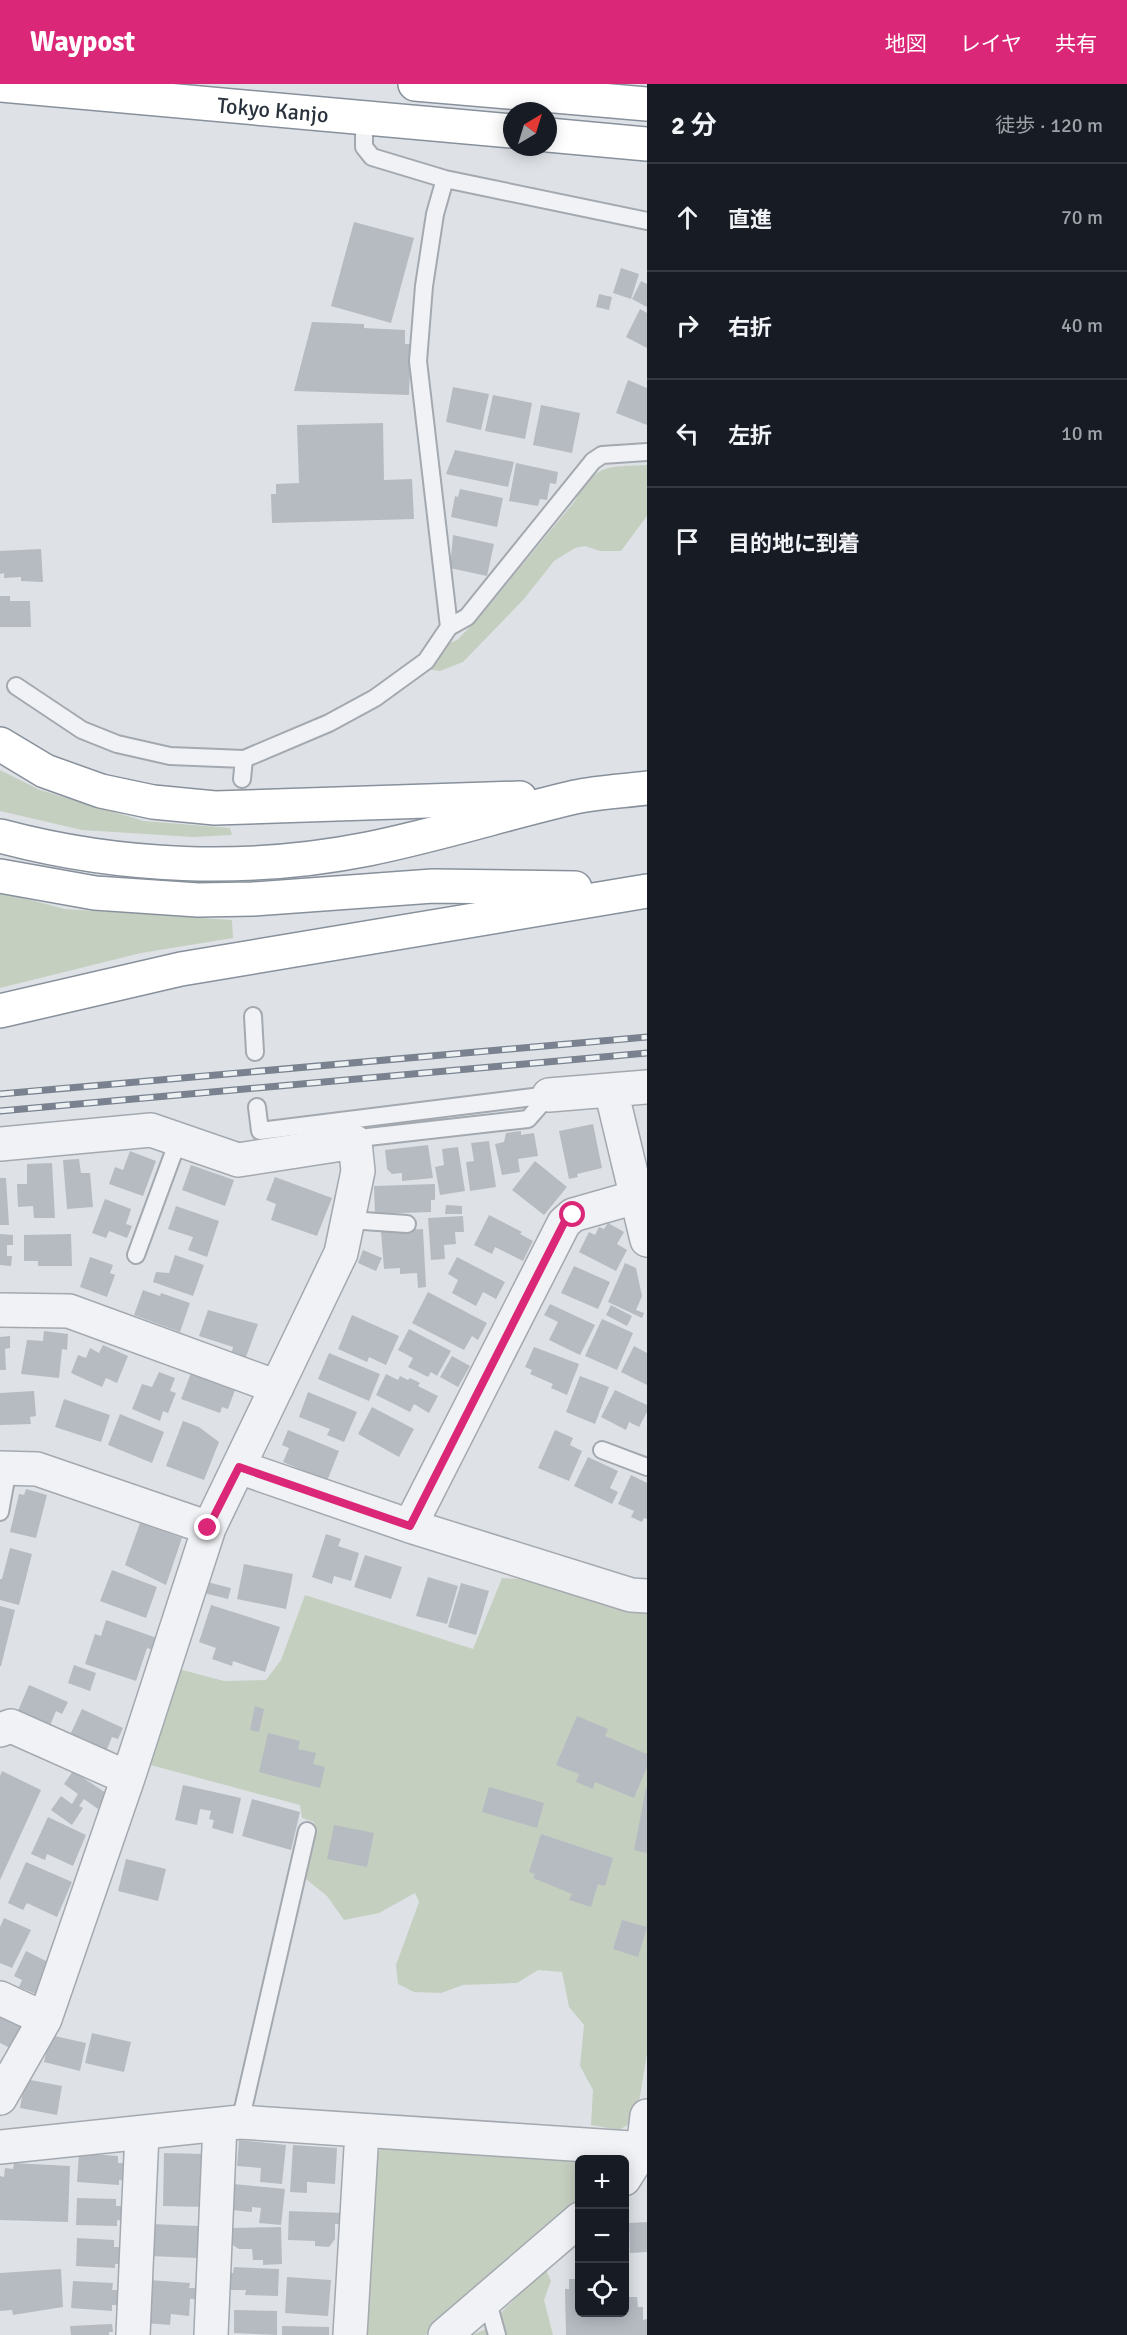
<!DOCTYPE html>
<html lang="ja">
<meta charset="utf-8">
<style>
:root{--surface:#171b24;--page:#242831;--text:#f1f3f6;--muted:#9ea1a6;--line:#363941;--accent:#db2777}
body{margin:0;font-family:Signika,"Noto Sans JP",sans-serif;background:var(--page);color:var(--text)}
.controls{position:absolute;right:18px;bottom:18px;display:grid;overflow:hidden;border-radius:9px;box-shadow:0 3px 15px #0003}
.controls button{width:54px;height:54px;display:grid;place-items:center;padding:0;border:0;border-bottom:2px solid var(--line);background:var(--surface);color:var(--text);font:30px sans-serif}
.compass{position:absolute;left:503px;top:18px;width:54px;height:54px;border-radius:50%;background:var(--surface);box-shadow:0 3px 15px #0003;rotate:38deg}
.stop{position:absolute;width:18px;height:18px;margin:-14px;border:4px solid #db2777;border-radius:50%;background:#fff}
.stop.end{background:#db2777;border-color:#fff;box-shadow:0 2px 6px #0008}
.list{margin:0;padding:0;list-style:none}
h2{display:flex;justify-content:space-between;align-items:center;height:78px;margin:0;padding:0 24px;font-size:26px}
h2 small{font-size:20px;font-weight:400;color:var(--muted)}
.list li{display:grid;grid-template-columns:39px 1fr auto;gap:18px;align-items:center;box-sizing:border-box;height:108px;padding:0 24px;border-top:2px solid var(--line)}
.list b{display:block;font-size:22px;white-space:nowrap}
.list em{font-size:20px;font-style:normal;color:var(--muted)}
.icon{flex:none;width:33px;height:33px;fill:none;stroke:currentColor;stroke-width:2;stroke-linecap:round;stroke-linejoin:round}
.map{position:relative;flex:none;width:647px;height:2251px;overflow:hidden}
header{display:flex;align-items:center;gap:36px;box-sizing:border-box;height:84px;padding:0 30px;background:var(--accent);color:#fff}
header strong{font-size:28px}
nav{display:flex;gap:33px;margin-inline-start:auto;font-size:21px}
main{display:flex}
aside{flex:1;background:var(--surface)}
.map>svg:first-child{display:block}
.green{fill:#c5cfc0}
.building{fill:#b6bbc2}
.lines{fill:none;stroke-linecap:round;stroke-linejoin:round}
.lane-casing{stroke:#a4a9b0;stroke-width:20}
.street-casing{stroke:#a4a9b0;stroke-width:36}
.highway-casing{stroke:#87909b;stroke-width:36}
.lane{stroke:#f1f2f5;stroke-width:16}
.street{stroke:#f1f2f5;stroke-width:33}
.highway{stroke:#fff;stroke-width:33}
.rail-casing{stroke:#79828e;stroke-width:7}
.rail{stroke:#edf1f4;stroke-width:4.5;stroke-dasharray:14;stroke-linecap:butt}
.route{stroke:#db2777;stroke-width:8}
.labels{text-anchor:middle;stroke-width:4.5;stroke-linejoin:round;paint-order:stroke}
.street-label{font-size:22px;fill:#29313c;stroke:#edf1f4}
</style>
<header>
<strong>Waypost</strong>
<nav><a>地図</a><a>レイヤ</a><a>共有</a></nav>
</header>
<main>
<div class="map">
<svg width="647" height="2251" viewBox="0 0 647 2251">
<rect width="100%" height="100%" fill="#dee2e6"/>
<path class="green" d="M647,381V432L621,467H600L585,462L575,464L554,477L524,515L463,578L440,587L427,585L438,575L445,561L457,556L477,536L575,417C597,379 606,383 647,381Z
M0,686L40,706L144,737L230,744L232,751L193,753L82,746L0,727Z
M0,808L65,825L232,836L233,854L141,869L0,904Z
M502,1494L520,1495L636,1527H647V1970L636,2036L619,2046L591,2041L593,2006L580,1982L584,1941L569,1923L562,1888L538,1886L517,1899L463,1901L441,1909L414,1908L398,1900L396,1881L419,1818L415,1809L379,1829L344,1836L327,1812L306,1795L314,1759V1738L302,1734L300,1721L143,1679L175,1584L224,1597L266,1596L281,1576L305,1511L473,1565Z
M382,2064L601,2075L580,2076L579,2122L425,2251H364L372,2074Z
M545,2184L551,2197L544,2216L553,2251H472L484,2246Z"/>
<path class="building" d="M354,138L414,154L391,239L331,222Z
M621,184L639,190L631,215L613,209Z
M641,197L647,200V223L632,215Z
M599,210L612,213L609,226L596,223Z
M640,225L647,229V264L626,253Z
M312,238L364,240V244L405,246V260H411L409,311L294,307Z
M628,296L647,304V341L616,329Z
M453,303L489,310L481,346L446,338Z
M493,311L532,319L525,355L485,347Z
M541,321L580,329L572,369L533,361Z
M383,339L384,396L412,395L414,435L272,439L271,410H276V400L299,399L297,341Z
M455,366L514,378L508,403L446,390Z
M516,379L558,388L556,400L550,399L547,416L540,415L538,422L509,417Z
M460,405L503,414L497,443L451,433L455,412L458,413Z
M453,451L494,460L487,492L450,484Z
M41,465L43,498L21,497V493L4,494V489L0,490V467Z
M0,512H10V517H30L31,543H0Z
M593,1040L602,1084L577,1090L578,1093L569,1095L559,1047Z
M521,1047V1051L534,1049L538,1072L518,1075L520,1088L502,1091L495,1060L504,1058L506,1049Z
M489,1057L496,1103L470,1107L466,1078L474,1077L471,1059Z
M428,1061L433,1094L402,1097V1089L392,1090L387,1085L385,1066Z
M458,1063L465,1107L440,1111L435,1083L444,1081L442,1065Z
M130,1067L156,1077L143,1112L109,1100L115,1083L123,1086Z
M79,1075L81,1089H90L93,1123L67,1125L63,1076Z
M535,1077L567,1103L544,1131L512,1106Z
M52,1079L55,1134H34L33,1122L18,1123L17,1100H27V1080Z
M191,1081L234,1096L225,1122L182,1106Z
M275,1093L332,1114L317,1152L271,1136L276,1120L266,1116Z
M0,1094H6L9,1141H0Z
M435,1100V1116H431V1128L375,1130L374,1102Z
M105,1115L131,1125L126,1140L132,1142L127,1154L109,1147L106,1154L92,1149Z
M446,1121L462,1122V1130H445Z
M176,1122L219,1137L207,1173L188,1166L193,1153L168,1145Z
M489,1131L522,1148L520,1150L533,1157L523,1177L495,1163L492,1170L474,1161Z
M463,1132L464,1148H455L456,1160L444,1161L445,1175L431,1176L428,1134Z
M608,1139L624,1148L617,1160L627,1166L616,1187L579,1168L589,1148L595,1151L599,1143L604,1145Z
M423,1145L426,1203L418,1204L417,1189L400,1190V1184L384,1185L381,1147Z
M0,1150L13,1151V1161H7V1172H12L11,1182L0,1181Z
M71,1150L72,1182H38V1177H24V1151Z
M363,1166L382,1174L376,1187L358,1179Z
M175,1171L204,1181L193,1212L153,1198L156,1188L169,1189Z
M90,1173L113,1181L110,1189L115,1191L107,1213L80,1203Z
M457,1173L505,1198L496,1215L483,1208L476,1222L452,1209L458,1196L448,1190Z
M625,1179L636,1184L642,1212L636,1226L644,1229L642,1234L608,1218Z
M574,1182L610,1198L598,1225L561,1209Z
M143,1206L160,1212L161,1209L190,1219L180,1248L134,1231Z
M428,1208L487,1239L478,1256L472,1252L464,1266L412,1239Z
M550,1220L595,1241L580,1271L549,1256L558,1238L544,1231Z
M611,1221L632,1232L627,1242L606,1231Z
M208,1226L258,1240L246,1273L232,1268L233,1263L199,1252Z
M352,1231L399,1252L386,1281L369,1273L367,1278L338,1265Z
M602,1235L633,1249L617,1286L585,1272Z
M409,1245L451,1267L437,1292L431,1288L428,1293L408,1283L413,1274L398,1266Z
M44,1247L68,1250L67,1266L62,1265L59,1294L21,1290L27,1256L43,1257Z
M10,1252V1264L5,1265L6,1286H0V1253Z
M103,1261L128,1272L117,1299L106,1294L102,1303L71,1289L78,1271L86,1274L90,1264L99,1269Z
M634,1262L647,1269V1301L621,1288Z
M534,1263L579,1280L567,1311L551,1304L553,1300L530,1290L532,1286L525,1283Z
M329,1269L380,1290L369,1317L318,1295Z
M452,1272L470,1282L458,1303L440,1293Z
M159,1288L175,1294L170,1307L176,1309L168,1329L163,1327L160,1337L132,1325L142,1300L152,1303Z
M191,1289L235,1306L228,1325L222,1323L220,1329L181,1315Z
M386,1290L398,1296L400,1292L408,1296L410,1294L420,1299L418,1302L438,1312L429,1329L414,1320L410,1328L376,1311Z
M580,1292L609,1303L595,1340L566,1328Z
M615,1306L647,1321V1328L639,1343L629,1338L626,1346L601,1333Z
M34,1307L36,1332L30,1333L31,1340L0,1341V1309Z
M308,1308L357,1328L344,1358L327,1351L330,1345L299,1333Z
M64,1315L110,1331L101,1358L55,1343Z
M372,1323L414,1345L399,1373L358,1350Z
M120,1330L164,1348L152,1379L108,1361Z
M183,1337L199,1343L219,1358L204,1396L166,1382Z
M288,1346L339,1367L327,1397L283,1378L289,1364L282,1361Z
M555,1346L573,1354L570,1361L582,1367L569,1397L538,1384Z
M588,1373L618,1387L610,1404L618,1408L612,1420L574,1402Z
M631,1391L647,1399V1435L644,1434L642,1438L631,1433L634,1427L618,1420Z
M26,1405L47,1411L36,1454L10,1448L19,1410L24,1411Z
M140,1439L182,1454L166,1501L125,1481Z
M326,1450L341,1455L338,1462L359,1469L351,1497L334,1492L332,1500L312,1493Z
M10,1464L32,1470L19,1521L0,1516V1495H2Z
M365,1471L402,1483L391,1515L354,1503Z
M244,1480L293,1490L286,1525L237,1515Z
M112,1486L157,1503L146,1534L100,1517Z
M428,1493L458,1502L447,1540L416,1532Z
M207,1498L231,1504L228,1515L204,1509Z
M461,1499L489,1507L476,1551L448,1543Z
M211,1521L280,1543L265,1588L233,1577L232,1582L212,1575L216,1564L199,1558Z
M0,1522L15,1526L1,1582H0Z
M106,1536L157,1554L153,1566L147,1564L136,1597L85,1580L95,1550L101,1552Z
M74,1581L96,1589L90,1607L68,1599Z
M29,1601L68,1618L62,1630L56,1627L49,1644L17,1629Z
M255,1622L264,1625L259,1648L250,1646Z
M82,1625L123,1644L118,1655L112,1653L105,1670L70,1651Z
M577,1632L608,1645L605,1652L647,1670V1683L634,1714L595,1698L593,1705L576,1698L579,1690L556,1681Z
M268,1649L300,1657L298,1665L316,1669L313,1680L325,1683L320,1704L259,1688Z
M2,1687L41,1706L0,1796V1692Z
M73,1687L109,1711L98,1725L84,1715L79,1722L83,1724L72,1741L51,1726L61,1712L72,1720L78,1710L64,1700Z
M183,1701L241,1714L233,1750L212,1744L214,1736L209,1735L211,1727L200,1725L197,1741L175,1736Z
M489,1703L544,1719L537,1744L482,1728Z
M646,1704H647V1769L634,1766Z
M252,1715L300,1728L291,1766L242,1752Z
M48,1733L86,1751L73,1782L47,1770L45,1776L31,1770Z
M334,1741L374,1749L367,1783L327,1775Z
M541,1750L613,1774L605,1802L598,1800L591,1823L569,1816L572,1810L533,1794L535,1790L529,1788Z
M126,1775L166,1785L158,1817L118,1807Z
M26,1778L72,1798L57,1833L27,1819L23,1826L8,1819Z
M4,1834L31,1846L12,1884L0,1879V1843Z
M622,1836L647,1843L638,1873L613,1865Z
M26,1867L52,1880L38,1911L19,1903L22,1896L14,1892Z
M0,1929L24,1943L12,1965L0,1959Z
M92,1949L131,1958L124,1988L85,1979Z
M50,1951L86,1959L80,1987L44,1978Z
M25,1995L62,2002L57,2031L20,2024Z
M239,2056L286,2061L282,2100L260,2098L261,2084L237,2082Z
M293,2061L337,2064L335,2100L307,2098V2109L290,2108Z
M79,2069L118,2072V2079H127L126,2097L119,2096V2101L77,2098Z
M164,2069L205,2070L204,2123L163,2122Z
M14,2079L70,2082L68,2138L0,2136V2092L4,2093L5,2084L13,2085Z
M234,2100L285,2105L281,2141L259,2139L261,2124L252,2123V2128L232,2126Z
M77,2114L116,2115V2122H123V2137L117,2136V2142L76,2141Z
M289,2127L343,2129L342,2140H335V2155L329,2163L315,2162V2157L288,2156Z
M647,2138V2168L630,2169L629,2139Z
M151,2140L199,2142L198,2174L150,2172Z
M281,2143L282,2180L263,2181V2176H253L252,2165H239L231,2160V2144Z
M77,2154L114,2156V2163H122L121,2180H115V2184L76,2182Z
M234,2183L279,2185L278,2212L245,2211L246,2206H228V2189H233Z
M61,2185L63,2223L13,2231L12,2226L0,2227V2189Z
M287,2193L331,2196L328,2232L285,2229Z
M569,2195H580V2228H624V2213H637L638,2223H643V2236L647,2235V2251H566L565,2205H569Z
M149,2196L190,2199L189,2204H196L195,2215H190L189,2232L171,2230L170,2241L145,2239Z
M73,2197L113,2199L112,2206H120V2221H112V2227L71,2224Z
M234,2226L277,2227V2251L234,2249Z
M112,2240L113,2248H109V2251H71L70,2242Z
M282,2242L329,2243V2251H282Z"/>
<g class="lines">
<g class="lane-casing">
<path id="lane" d="M364,33V63L372,73L445,95L647,137
M449,543L467,533L593,377L602,371L647,368
M16,602L82,646L117,660L170,672L244,675L329,639L375,614L426,577L449,543L418,277L424,202L435,130L445,95
M242,695L244,675
M253,932L255,968
M257,1023L260,1047L549,1011
M355,1058L368,1053L528,1035L549,1011
M349,1136L407,1140
M136,1171L179,1054
M602,1366L647,1383
M0,1428L8,1384
M240,2038L307,1747
M487,2215L497,2251"/>
</g>
<g class="street-casing">
<path id="street" d="M611,1006L647,1156
M549,1011L647,1003
M0,1060L151,1046L238,1076L355,1058L358,1087L341,1169L209,1444L128,1694L45,1935L0,2014
M0,1226L69,1227L277,1303
M239,1383L410,1442L631,1511L647,1512
M0,1384L37,1385L209,1444
M410,1442L564,1139L573,1131L636,1113
M0,1646L11,1642L128,1694
M0,1914L45,1935
M0,2063L240,2038L647,2065
M624,2095L643,2065L647,2032
M133,2251L142,2049
M211,2251L220,2040
M350,2251L362,2047
M445,2251L580,2135"/>
</g>
<g class="highway-casing">
<g id="highway">
<path d="M415,0L647,20"/>
<path id="s1" d="M0,1L512,47"/>
<path d="M548,51L647,60"/>
<path d="M0,660L45,687L101,707L153,718L215,724L520,714"/>
<path d="M0,752C120,784 247,789 368,765C438,751 506,729 575,713C598,708 623,707 647,704"/>
<path d="M0,792L95,809L198,816L253,815L433,802L575,804"/>
<path d="M0,927L181,885L647,807"/>
</g>
</g>
<use href="#lane" class="lane"/>
<use href="#street" class="street"/>
<use href="#highway" class="highway"/>
<g class="rail-casing">
<path id="rail" d="M0,1010L647,953
M0,1027L647,969"/>
</g>
<use href="#rail" class="rail"/>
</g>
<g class="lines">
<path class="route" d="M208,1444L239,1383L410,1442L564,1139L573,1131"/>
</g>
<g class="labels">
<g class="street-label">
<text dy="8" stroke="none"><textPath href="#s1" startOffset="274">Tokyo Kanjo</textPath></text>
</g>
</g>
</svg>
<div class="controls">
<button>+</button>
<button>−</button>
<button><svg class="icon" aria-label="locate" viewBox="0 0 24 24"><circle cx="12" cy="12" r="6"/><path d="M12 2v4M12 18v4M2 12h4M18 12h4"/></svg></button>
</div>
<svg class="compass" viewBox="-18 -18 36 36"><path d="M0-13l5 13h-10z" fill="#e53935"/><path d="M0 13l5-13h-10z" fill="#9ea1a6"/></svg>
<div class="stop" style="left:573px;top:1131px"></div>
<div class="stop end" style="left:208px;top:1444px"></div>
</div>
<aside>
<h2>2 分<small>徒歩 · 120 m</small></h2>
<ul class="list">
<li><svg class="icon" aria-label="ahead" viewBox="0 0 24 24"><path d="M12 20V5M6 11l6-6 6 6"/></svg><div><b>直進</b></div><em>70 m</em></li>
<li><svg class="icon" aria-label="right" viewBox="0 0 24 24"><path d="M7 20v-9h11M14 6l5 5-5 5"/></svg><div><b>右折</b></div><em>40 m</em></li>
<li><svg class="icon" aria-label="left" viewBox="0 0 24 24"><path d="M17 20v-9H6M10 6l-5 5 5 5"/></svg><div><b>左折</b></div><em>10 m</em></li>
<li><svg class="icon" aria-label="arrive" viewBox="0 0 24 24"><path d="M6 21V4h12l-3 4 3 4H6"/></svg><div><b>目的地に到着</b></div></li>
</ul>
</aside>
</main>
